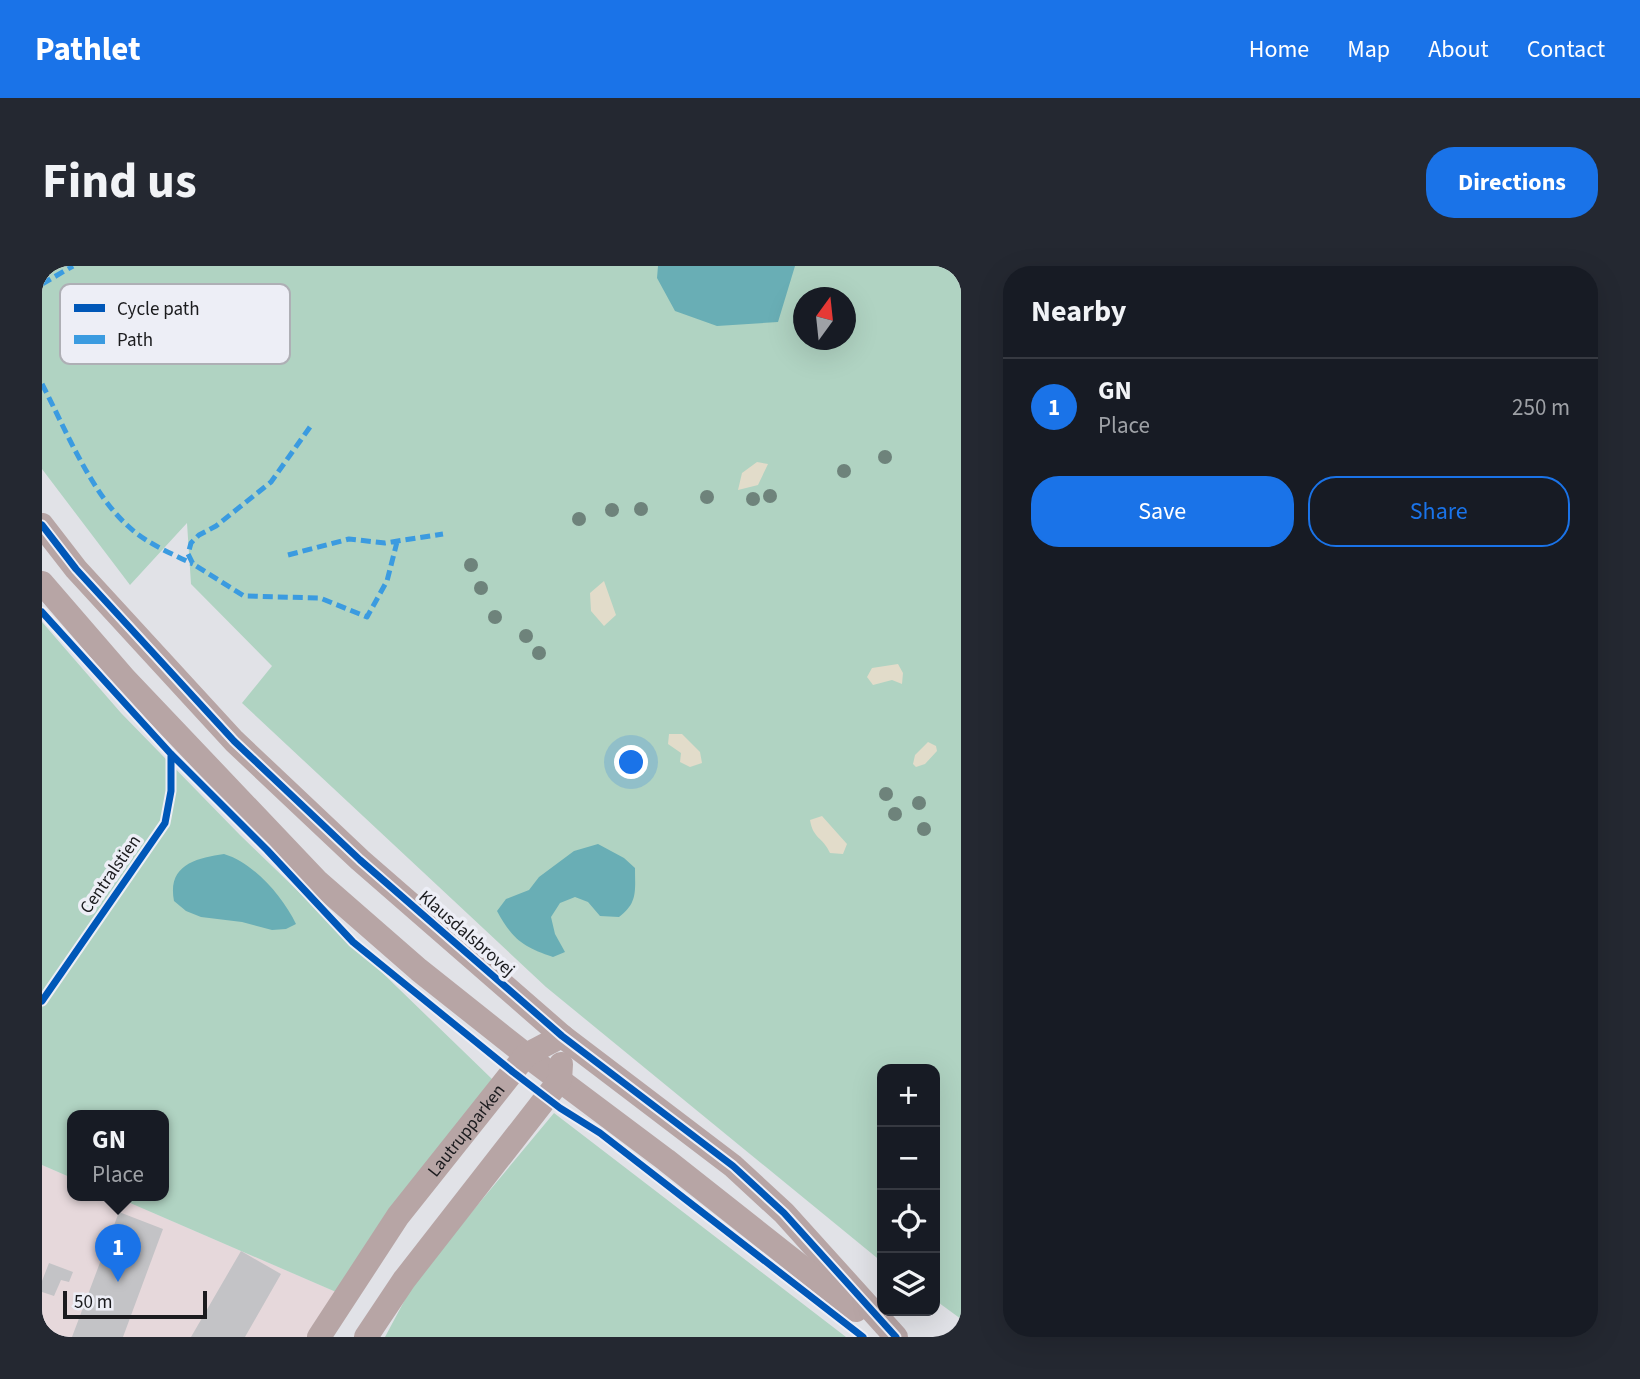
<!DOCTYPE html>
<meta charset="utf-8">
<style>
:root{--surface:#171b24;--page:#242831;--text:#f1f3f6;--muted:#9ea1a6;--line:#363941;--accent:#1a73e8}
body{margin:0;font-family:"Source Sans 3",sans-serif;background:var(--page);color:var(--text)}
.controls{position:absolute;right:21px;bottom:21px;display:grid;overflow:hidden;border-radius:14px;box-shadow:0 7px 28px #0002}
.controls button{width:63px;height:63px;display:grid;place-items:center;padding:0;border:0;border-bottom:2px solid var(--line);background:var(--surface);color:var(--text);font:35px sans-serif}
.compass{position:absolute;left:751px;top:21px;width:63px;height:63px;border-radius:50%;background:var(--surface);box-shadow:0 7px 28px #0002;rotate:15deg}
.scale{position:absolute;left:21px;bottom:18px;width:144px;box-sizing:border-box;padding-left:7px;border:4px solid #1b1b1e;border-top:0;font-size:19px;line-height:24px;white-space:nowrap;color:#1b1b1e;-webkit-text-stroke:5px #edeef6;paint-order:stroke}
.you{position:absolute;left:590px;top:497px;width:24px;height:24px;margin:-18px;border:5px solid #fff;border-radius:50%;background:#1a73e8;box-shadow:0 0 0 10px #1a73e833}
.badge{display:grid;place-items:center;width:46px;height:46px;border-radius:50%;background:var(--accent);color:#fff;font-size:23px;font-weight:700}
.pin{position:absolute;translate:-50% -58px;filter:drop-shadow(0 2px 4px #0008)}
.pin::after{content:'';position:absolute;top:37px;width:24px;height:21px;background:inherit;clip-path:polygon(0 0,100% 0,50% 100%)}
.popup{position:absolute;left:25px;top:844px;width:102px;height:91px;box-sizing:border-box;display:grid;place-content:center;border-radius:14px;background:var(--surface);filter:drop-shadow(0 2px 5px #0005);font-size:23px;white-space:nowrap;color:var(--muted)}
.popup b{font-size:26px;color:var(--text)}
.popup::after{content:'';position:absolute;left:50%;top:100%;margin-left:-14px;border:14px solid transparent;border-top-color:var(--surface)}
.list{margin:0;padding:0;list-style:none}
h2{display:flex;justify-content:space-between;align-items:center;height:91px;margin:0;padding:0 28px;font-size:30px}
h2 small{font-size:23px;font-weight:400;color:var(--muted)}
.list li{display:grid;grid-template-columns:46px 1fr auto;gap:21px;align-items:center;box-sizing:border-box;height:98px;padding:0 28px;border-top:2px solid var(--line)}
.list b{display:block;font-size:26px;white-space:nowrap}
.list p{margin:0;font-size:23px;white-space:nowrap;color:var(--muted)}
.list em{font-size:23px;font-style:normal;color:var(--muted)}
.actions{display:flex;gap:14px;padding:21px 28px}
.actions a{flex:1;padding:16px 0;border:2px solid var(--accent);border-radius:28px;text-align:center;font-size:24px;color:var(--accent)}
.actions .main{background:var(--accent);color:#fff}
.icon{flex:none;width:38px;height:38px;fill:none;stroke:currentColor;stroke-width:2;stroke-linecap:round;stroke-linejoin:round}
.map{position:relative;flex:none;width:919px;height:1071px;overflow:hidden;border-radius:28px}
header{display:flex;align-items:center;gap:42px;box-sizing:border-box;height:98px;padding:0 35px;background:var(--accent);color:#fff}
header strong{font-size:33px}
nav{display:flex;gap:38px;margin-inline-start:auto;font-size:24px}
.intro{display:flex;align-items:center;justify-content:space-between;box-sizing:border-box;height:168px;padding:0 42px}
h1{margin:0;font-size:49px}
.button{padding:18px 32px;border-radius:28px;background:var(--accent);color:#fff;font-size:24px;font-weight:700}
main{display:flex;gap:42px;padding:0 42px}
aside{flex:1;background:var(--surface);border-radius:28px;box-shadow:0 7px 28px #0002}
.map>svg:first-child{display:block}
.industrial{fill:#e6d8db}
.green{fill:#b0d3c2;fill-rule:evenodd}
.sand{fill:#e2dcca}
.water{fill:#69aeb5}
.building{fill:#c3c3c6}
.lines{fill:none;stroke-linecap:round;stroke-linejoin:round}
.minor{stroke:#b7a5a5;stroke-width:24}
.quiet{stroke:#3b9be0;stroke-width:5;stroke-dasharray:10 5;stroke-linecap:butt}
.cycleway-casing{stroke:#edeef6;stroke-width:11}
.cycleway{stroke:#0057b8;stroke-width:7}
.tree{fill:#6e837b}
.labels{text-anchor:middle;stroke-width:7;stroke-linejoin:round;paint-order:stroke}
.street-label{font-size:18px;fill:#1b1b1e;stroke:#edeef6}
.key{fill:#edeef6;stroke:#aeafb5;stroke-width:2}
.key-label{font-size:19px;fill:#1b1b1e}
</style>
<header>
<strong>Pathlet</strong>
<nav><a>Home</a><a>Map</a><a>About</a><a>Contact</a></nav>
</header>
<div class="intro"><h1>Find us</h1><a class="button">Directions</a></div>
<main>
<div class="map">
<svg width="919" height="1071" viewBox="0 0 919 1071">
<rect width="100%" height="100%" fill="#e1e2e7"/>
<path class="industrial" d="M0,899L30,912L31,930H72L294,1026L265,1071H0Z"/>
<path class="green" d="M0,0H919V1053L893,1034V803H840V996L504,721L200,437L230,400L149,318L145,257L88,319L0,203ZM762,32H804V74H762Z
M0,356L79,447L198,569L450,813L294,1026L72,930H122V850H31L30,912L0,899Z
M512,847L804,1071H343L374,1013Z"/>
<path class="sand" d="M715,196L726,198L716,219L696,224L700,207Z
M562,315L574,349L562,360L549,345L548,327Z
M856,398L861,407L860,418L850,414L831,419L825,411L830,402Z
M627,468H640L658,486L660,497L648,501L638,496L639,487L626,478Z
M886,476L894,480L895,485L883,498L874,501L871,498L873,489Z
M780,550L805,578L801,588L788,587C781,571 771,573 768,554Z"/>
<path class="water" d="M616,0H753L736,56L675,60L633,45L615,12Z
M556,578L582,592L593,602C593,625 596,637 577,651L558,650L546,636L533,631L518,637L509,651L513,668L523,686L511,691C481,681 470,673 455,645L464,633L487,624L497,611L532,585Z
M182,588C212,597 241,631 254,658L244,663L230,664L200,656L159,651L144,645L132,635C125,599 154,592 182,588Z"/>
<path class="building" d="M77,946L121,963L81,1071H30Z
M199,985L239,1008L203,1071H149Z
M7,997L31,1006L27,1016L19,1014L12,1030L0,1026V1015Z"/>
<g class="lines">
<g class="minor">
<path d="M0,259L34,303L192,475L318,594L520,770L691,900L742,947L854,1071"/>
<path d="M0,317L83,413L275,615L377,704L484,789L624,894L814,1044"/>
<path id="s1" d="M277,1071L356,950L484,789L520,770"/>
<path d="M324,1071L362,1014L518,814L519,798"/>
</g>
<path class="quiet" d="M0,18L31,0
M0,118C23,162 49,227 86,260C104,277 128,287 151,298
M268,161L229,216L174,260L157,269L149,277L146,288L151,298L202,330L278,332L325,351L345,315L355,276
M246,289L307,273L343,277L401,268"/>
<g class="cycleway-casing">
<path id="cycleway" d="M0,259L34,303L192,475L318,594L520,770L691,900L742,947L854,1071
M0,346L129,488L225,584L311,676L471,806L518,842L558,867L821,1071
M0,735L123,557L129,525V488"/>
</g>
<use href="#cycleway" class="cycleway"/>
</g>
<g class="tree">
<circle cx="843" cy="191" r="7"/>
<circle cx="802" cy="205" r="7"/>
<circle cx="728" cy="230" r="7"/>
<circle cx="665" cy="231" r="7"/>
<circle cx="711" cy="233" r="7"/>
<circle cx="599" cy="243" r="7"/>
<circle cx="570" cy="244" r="7"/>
<circle cx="537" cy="253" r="7"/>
<circle cx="429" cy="299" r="7"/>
<circle cx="439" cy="322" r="7"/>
<circle cx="453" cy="351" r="7"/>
<circle cx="484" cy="370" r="7"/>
<circle cx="497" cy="387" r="7"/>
<circle cx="844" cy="528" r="7"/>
<circle cx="877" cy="537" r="7"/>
<circle cx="853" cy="548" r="7"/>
<circle cx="882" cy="563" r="7"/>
</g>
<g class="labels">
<g class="street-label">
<text transform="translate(68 608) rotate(-55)" y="6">Centralstien</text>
<text transform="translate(425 667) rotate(41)" y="6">Klausdalsbrovej</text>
<text dy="6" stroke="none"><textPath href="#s1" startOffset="254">Lautrupparken</textPath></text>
</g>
</g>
<rect x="18" y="18" width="230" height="80" rx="10" class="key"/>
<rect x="32" y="38" width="31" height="8" fill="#0057b8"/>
<rect x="32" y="69" width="31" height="9" fill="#3b9be0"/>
<g class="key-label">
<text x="75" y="49">Cycle path</text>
<text x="75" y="80">Path</text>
</g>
</svg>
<div class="controls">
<button>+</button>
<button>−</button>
<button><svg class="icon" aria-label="locate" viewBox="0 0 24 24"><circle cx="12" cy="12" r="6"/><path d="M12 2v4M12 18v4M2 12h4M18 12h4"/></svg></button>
<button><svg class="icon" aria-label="layers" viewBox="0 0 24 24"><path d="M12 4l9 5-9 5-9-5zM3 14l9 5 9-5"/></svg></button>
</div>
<svg class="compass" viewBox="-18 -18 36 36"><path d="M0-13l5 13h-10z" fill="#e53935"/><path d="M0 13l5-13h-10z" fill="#9ea1a6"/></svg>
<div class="scale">50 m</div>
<div class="you"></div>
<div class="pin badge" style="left:76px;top:1016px">1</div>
<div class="popup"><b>GN</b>Place</div>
</div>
<aside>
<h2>Nearby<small></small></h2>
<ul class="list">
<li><span class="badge">1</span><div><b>GN</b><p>Place</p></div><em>250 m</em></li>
</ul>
<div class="actions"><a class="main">Save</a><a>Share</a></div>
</aside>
</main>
